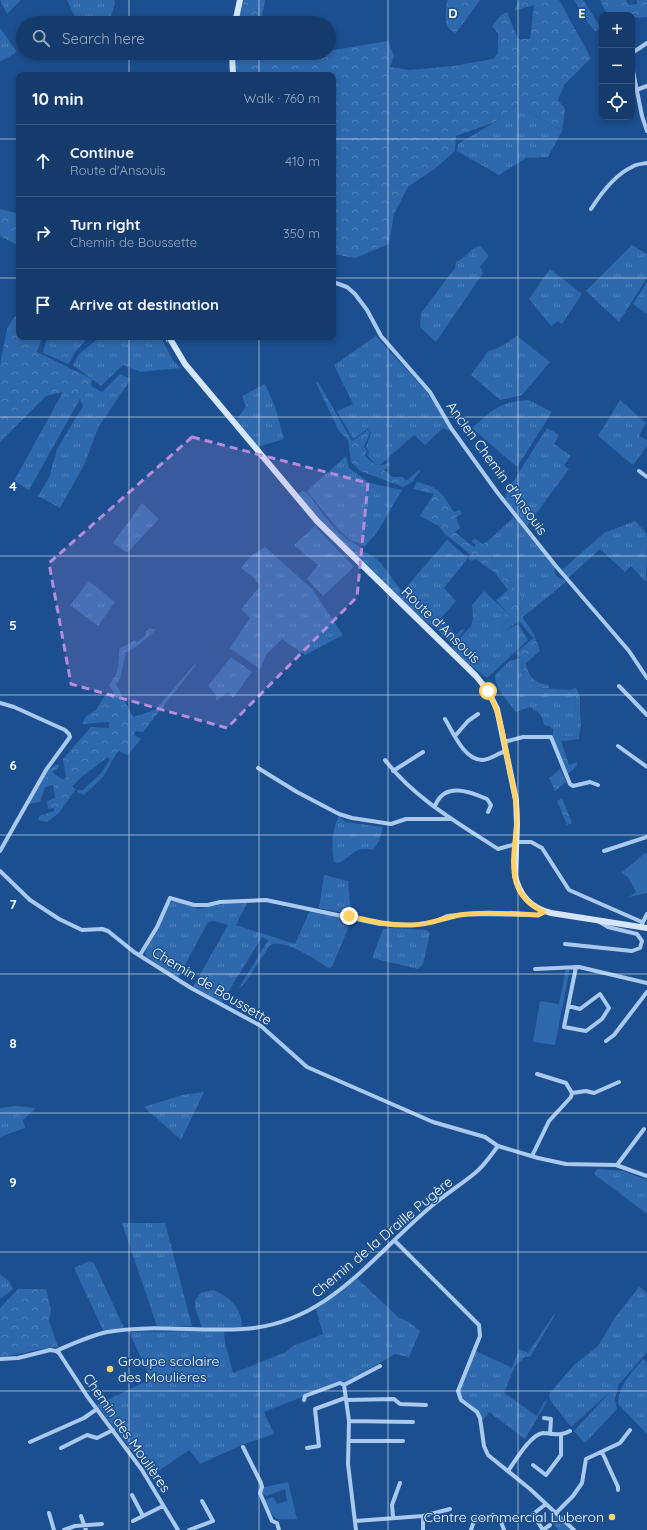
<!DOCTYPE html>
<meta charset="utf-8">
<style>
:root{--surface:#143b6b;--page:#214673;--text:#f1f3f6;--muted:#9dadc1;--line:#33557e}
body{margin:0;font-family:Quicksand,sans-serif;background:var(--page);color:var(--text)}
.controls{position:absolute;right:12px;top:12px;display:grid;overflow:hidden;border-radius:8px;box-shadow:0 2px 6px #0003}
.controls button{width:36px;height:36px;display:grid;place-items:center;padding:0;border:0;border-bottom:1px solid var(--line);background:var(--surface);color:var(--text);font:20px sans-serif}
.stop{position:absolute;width:12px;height:12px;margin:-9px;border:3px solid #ffd166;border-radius:50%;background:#fff}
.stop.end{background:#ffd166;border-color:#fff;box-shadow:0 1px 4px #0008}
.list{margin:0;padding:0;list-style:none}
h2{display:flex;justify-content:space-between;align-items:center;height:52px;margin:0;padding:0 16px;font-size:17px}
h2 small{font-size:13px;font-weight:400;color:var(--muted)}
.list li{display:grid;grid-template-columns:26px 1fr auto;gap:12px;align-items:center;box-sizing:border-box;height:72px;padding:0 16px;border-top:1px solid var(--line)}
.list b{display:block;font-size:15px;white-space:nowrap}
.list p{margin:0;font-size:13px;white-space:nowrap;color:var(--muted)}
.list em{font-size:13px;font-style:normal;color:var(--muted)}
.icon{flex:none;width:22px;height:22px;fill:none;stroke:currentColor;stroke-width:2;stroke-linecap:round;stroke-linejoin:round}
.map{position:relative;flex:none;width:647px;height:1530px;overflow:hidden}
.search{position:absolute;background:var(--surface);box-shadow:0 2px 6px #0003;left:16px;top:16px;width:320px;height:44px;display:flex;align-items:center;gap:10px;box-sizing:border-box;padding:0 14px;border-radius:22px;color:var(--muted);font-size:15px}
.panel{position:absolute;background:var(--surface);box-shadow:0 2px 6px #0003;left:16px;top:72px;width:320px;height:268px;border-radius:8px}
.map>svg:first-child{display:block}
.grass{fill:url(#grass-tufts)}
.forest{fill:url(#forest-crowns)}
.garden{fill:#2e69ad}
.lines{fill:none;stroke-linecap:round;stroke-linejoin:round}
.stream{stroke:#9cc4f0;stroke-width:1}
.street{stroke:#a9c9ee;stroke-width:4}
.secondary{stroke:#d6e6fa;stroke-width:6}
.route{stroke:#ffd166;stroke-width:5}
.marked{fill:#b68bdc;fill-opacity:0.2;stroke:#b68bdc;stroke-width:3;stroke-dasharray:8 5;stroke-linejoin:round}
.grid{fill:none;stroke:#fff;stroke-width:1;stroke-opacity:0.55}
.poi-dot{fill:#ffd166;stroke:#1b4f8f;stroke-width:1.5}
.labels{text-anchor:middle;stroke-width:3;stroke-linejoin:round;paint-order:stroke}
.street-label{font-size:14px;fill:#fff;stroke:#1b4f8f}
.poi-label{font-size:14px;fill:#fff;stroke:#1b4f8f;text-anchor:start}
.grid-label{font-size:13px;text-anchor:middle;font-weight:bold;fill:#fff;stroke:#1b4f8f;stroke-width:3;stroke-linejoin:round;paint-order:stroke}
</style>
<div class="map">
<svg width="647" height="1530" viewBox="0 0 647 1530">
<defs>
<pattern id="grass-tufts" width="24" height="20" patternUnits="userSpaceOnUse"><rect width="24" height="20" fill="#2e69ad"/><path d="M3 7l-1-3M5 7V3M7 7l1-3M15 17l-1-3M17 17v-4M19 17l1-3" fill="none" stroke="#4d80b9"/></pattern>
<pattern id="forest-crowns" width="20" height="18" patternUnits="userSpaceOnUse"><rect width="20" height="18" fill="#2e69ad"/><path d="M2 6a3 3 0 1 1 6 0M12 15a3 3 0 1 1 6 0" fill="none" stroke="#4d80b9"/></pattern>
</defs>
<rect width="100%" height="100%" fill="#1b4f8f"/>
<path class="grass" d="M0,0H21L7,14Z
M67,0H114L115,3L109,23H78Z
M0,28L17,52L0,62Z
M517,105L562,131L548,157L526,158L499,175L457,151L458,144L495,122Z
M632,245L647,254V278L619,322L586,291Z
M480,246L489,256L480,266L483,273L436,342L420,327L421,313L455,268L456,262C466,258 470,248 480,246Z
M550,269L582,294L562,324L558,321L551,326L529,299Z
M647,282V314L633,304Z
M376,336L427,392L451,431L443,428L425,445L414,435L380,465L375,464L367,455L369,452L366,447L371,432L368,429L353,439L337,411L353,404L334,365Z
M517,336L550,362L522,395L500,400L471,375L488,351L498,348Z
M47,337H89L75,352L69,364L43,353Z
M100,337H161L172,359L181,368L141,372L123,365L101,386L73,365L79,354Z
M120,374L131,379L99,426L84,465L60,508L38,496L49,478L57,449L83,406L80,399L29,490L14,481L63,392L80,399L91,386L102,392Z
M265,384L275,407L284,439L257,447L236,420L246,407L242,396Z
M529,400L552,412L517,467L472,428C494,409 499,402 529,400Z
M620,400L646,423L639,436L647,440V446L633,465L598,436Z
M547,428L559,435L554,444L571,456L564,465L569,469L527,526L505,499L506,493Z
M346,456L349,468L370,483L402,490L376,534L364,547L360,543L351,541L337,528L307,491Z
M142,503L159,519L128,552H126L113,543Z
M514,517L554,567L556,576L567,581L533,609C520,598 514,586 504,572C498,562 488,559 487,546L490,544L488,541Z
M635,521L647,534L646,582L631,566L625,572L600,549L568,578L562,570L604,533Z
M315,526L354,567L323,596L307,579L318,565L294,545Z
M447,540L468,558L444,588L456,601L440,619L436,620L403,591Z
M265,547L312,589L343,635L305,655L282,639L266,655L260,669L230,648L250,618L241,609L260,586L253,577L241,568L252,555Z
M89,581L115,602L98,626L70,605Z
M484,591C495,602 501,604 510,618L502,626L506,630L518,624L528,640L487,678L465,661L452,647L471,626L473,618L472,605Z
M231,657L252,672L233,698L228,692L216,701V695L208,686Z
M521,658L523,677L537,688L570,690L576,696L575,708L580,710L581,726L579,736L553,737V729L549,726L544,725C543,715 538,712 530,707L516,712C508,701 494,688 495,675L509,661Z
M339,815L345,822L383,827L379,841L373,850C354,846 353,856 339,863L334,862C331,845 332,831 339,815Z
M324,875L348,881L351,914L319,908Z
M174,901L198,909L224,904L247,903L236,925L295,944L310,910L352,919L332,967L329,968C315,960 286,938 270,945L245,983L239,988L268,940L262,937L222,1002L193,987L228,925L214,921L208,922L178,978L146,956L145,952L164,915L168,904Z
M391,928L426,930L430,933L423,964L418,969L372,958L383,929Z
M204,1092L181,1140L144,1107L182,1095Z
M15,1106L36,1108L23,1120L25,1128L0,1137V1108Z
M597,1169L623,1171L647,1180V1214L594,1174Z
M122,1223H165L192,1326H157Z
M89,1261L94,1263L124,1328L103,1330L74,1268Z
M0,1274L9,1281L13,1289L0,1299Z
M357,1278L399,1318L408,1321L420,1331L409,1357L395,1354L345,1383L340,1382L264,1412L274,1434L244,1444L200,1464L189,1450L150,1477L148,1471L97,1405L151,1379L129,1332L224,1331L225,1343L233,1373L286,1352L293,1346L323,1334L316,1309L343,1291Z
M639,1287L647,1293V1352L621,1382L571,1427L550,1400L549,1394L574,1365L598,1346L616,1316Z
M213,1290C229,1296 242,1308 242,1327L202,1328L195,1307V1301L200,1293Z
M554,1314L555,1315L530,1357H525L515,1366L504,1393L537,1416L544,1402L548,1400L525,1439L489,1412L483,1420C477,1407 463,1403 458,1390L476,1351L512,1368L519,1349L528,1353Z
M643,1359L647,1362V1434L618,1404C619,1385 631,1373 643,1359Z
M619,1384L615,1399L617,1409L585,1443L574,1431L609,1393Z
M555,1516L571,1530H558L550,1519Z"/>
<path class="forest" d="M244,0H265L261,23H238Z
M447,0H480L456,33C442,29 446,12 447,0Z
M519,0H559L591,58L564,85L558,100L565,109L562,131L517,105L495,122L456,136L455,151L437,167L408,187L394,214L389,244L355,258L333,254V75H236L235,53H329V51L388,41L394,56L390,67L409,70L453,66L493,59L498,53V33L492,26L500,16L507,12L518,39H530L534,5L514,11Z
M574,0H583L601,28L595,31L588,23Z
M600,0H626L628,5L637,4V0H647V17L632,18V15H607Z
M0,209L19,214V246L0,236Z
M19,310V337H42L37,352L92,379L91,386L80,399L63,392L46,396L0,442V365L7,329Z
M318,382L352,441L368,430L370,432L364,447L367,451L365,455C373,465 377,467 389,463L390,465L384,470L393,477H403L406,481L419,470L420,471L412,482L403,487L360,471L351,462L348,440L339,431L316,383Z
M417,482C439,487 442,493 454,512L460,510L462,514L456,517L460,528L455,532L474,547L476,545L471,541L475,539L483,544L488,541L491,544L487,546C488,559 498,562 504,572C514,586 520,598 533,609L522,617L534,634L540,651L526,663C527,676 536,684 549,685V688C509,689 532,670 516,653L533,638L519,621L506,630L502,626L510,618L504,615L505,610L496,600L508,590L495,573L476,559L472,561L468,559L471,555L445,534L439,526L420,516L434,494L413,489Z
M303,491L308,494C322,513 337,537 359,546L361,551C382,556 389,577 402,591C412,602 425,610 436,620L443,621L456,635L462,629L465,630L451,644C440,630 425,622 412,610C373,573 334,535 298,496L299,493Z
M150,628L156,630L136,647L126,652L120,679L116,684L133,717L155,710L195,664L196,665L143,732L135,731L134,735L141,739L128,755L118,751L103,777L84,795L77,792V790H83L102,772L110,759L108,757L80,778L72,787L76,789L58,814L47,822L38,820L39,816L54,811V808L48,809L47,801L55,798L53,785L45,787L40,802L29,804C36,792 44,768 58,764L59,767L52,772L63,780L66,777L63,759L91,727L109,728V722L82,724L86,716L96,710L103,698L107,694L114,693L109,685C119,674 119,663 119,649L135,640L136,643L147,634L145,632Z
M575,688L577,689L580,697V710L575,708L576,696L570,690Z
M579,736V739L561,741L569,765L577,762V765L568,774L553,737Z
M560,769L566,782L555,791L549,778Z
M562,798L572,823L567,825L557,801Z
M18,1289H46L51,1309L49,1321L58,1347C38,1348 20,1355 0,1357V1308Z"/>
<path class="garden" d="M645,853L647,854V893L629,897L636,892L628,877L621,873Z
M566,968H570L555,1045L533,1042L540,1001L559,1004Z
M288,1482L297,1519C273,1520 275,1522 265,1500L273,1497L277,1504L287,1501L285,1489L266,1496L262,1493L264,1487Z"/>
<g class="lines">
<path class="stream" d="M165,337L167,342"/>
<path class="street" d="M632,53L647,43
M632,66L642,116L647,131
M636,90L647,86
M591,209C600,195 616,174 632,167C636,164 642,164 647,163
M333,282L347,287L355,294L367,310L381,336L430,392L451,428L497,492L555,565L629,651L647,678
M639,471L647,477
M619,686L647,715
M0,703L14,707L65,730L69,734L70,737L46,770L0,851
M445,719C453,732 464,760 482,760C490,760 498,753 506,751
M455,736L468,721L478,714
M504,742L523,737H551L570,784L573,786L590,782L598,785
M618,746L647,767
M385,760C414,798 458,823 498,849L516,844
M258,768L297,792L339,814L352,818L391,824L406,819H452
M393,771L423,752
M435,806C444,782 469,791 487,799L491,805L488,812
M516,842H531L542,848L569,890L642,922
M604,851L647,837
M0,871L30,900L59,919L82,930L102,929L108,931L134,952L191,988L261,1026L307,1067L433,1122L485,1137L498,1146L538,1158L566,1164L616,1165L647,1176
M642,924L647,914
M565,944L632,951L640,948L642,941L637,934L608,927L598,921
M140,955L157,927L170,898L194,905H208L220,902L266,900L380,924L412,925L434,922L447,916L468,914L538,915L544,912
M535,969L579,967L647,983
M568,1006L580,1009L600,994L609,1008L602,1019L586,1031L564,1027L576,967
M606,1041L614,1035L647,992
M572,1093L586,1091L594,1093L619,1082
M532,1156L549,1121L571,1097L572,1093L566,1083L537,1074
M617,1165L644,1129
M395,1241L479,1325L480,1336L458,1391L461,1400L477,1412L480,1418L484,1446L488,1455L530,1489L574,1530
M56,1351L59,1353L87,1396L142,1470L178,1530
M0,1359L18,1358L50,1350L56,1351C72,1344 89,1336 107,1332C152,1324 198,1332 243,1329C329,1324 373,1254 434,1204C447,1193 462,1184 475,1173C484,1166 491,1155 498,1146
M344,1385L349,1421L348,1464L356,1530
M344,1385L380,1366
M304,1400L305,1396L340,1383L344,1385
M346,1400L394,1399L400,1404L426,1405
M544,1418L551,1419L550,1434
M349,1421L413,1422
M350,1441H403
M30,1442L84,1418L97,1409
M243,1447L261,1483L262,1487L260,1493L272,1521L277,1523L279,1530
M61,1448L87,1435L97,1438L113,1430
M307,1448L319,1446L315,1409L345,1398
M602,1452L618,1487V1490
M533,1465L546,1475L561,1455V1435
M508,1471C515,1461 531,1434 543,1433C553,1433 560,1437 570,1431
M132,1495L143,1516
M546,1504L533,1514L543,1530L550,1525
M49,1513L54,1530
M556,1513L573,1496L582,1483L586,1459L620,1443L630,1430
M81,1516L86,1530
M423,1516L450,1509
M393,1517L392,1505L400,1483
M133,1521L163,1506
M355,1521L423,1516V1530
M64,1530L75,1526L102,1524
M189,1530L213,1521L202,1501
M471,1530L474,1521L493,1515L500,1519L504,1530"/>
<path class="secondary" d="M235,23L240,0
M232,53L233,75
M169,337L185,364L317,521L476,676L488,691L497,709L516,800L517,824L515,875C519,895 531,908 551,913L647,928"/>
</g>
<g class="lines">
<path class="route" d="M349,916C370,921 390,926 412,925C432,925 449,915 468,914C492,912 515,914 538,915L544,912C531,906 520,896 516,882C510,861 517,837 517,815C517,799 512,783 509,767C504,741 501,714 488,691"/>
</g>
<path class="marked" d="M192,437L368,483L357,597L227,728L71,684L49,563Z"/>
<path class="grid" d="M129,0V23M259,0V23M388,0V1530M518,0V1530M129,53V75M259,53V75M0,139H19M333,139H647M0,278H19M333,278H647M129,337V1530M259,337V1530M0,417H647M0,556H647M0,695H647M0,835H647M0,974H647M0,1113H647M0,1252H647M0,1391H647"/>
<g class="poi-dot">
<circle cx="110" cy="1369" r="4"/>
<circle cx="612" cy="1517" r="4"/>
</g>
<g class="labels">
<g class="street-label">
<text transform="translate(497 468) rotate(54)" y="5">Ancien Chemin d'Ansouis</text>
<text transform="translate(441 625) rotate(44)" y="5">Route d'Ansouis</text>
<text transform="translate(212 986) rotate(31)" y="5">Chemin de Boussette</text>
<text transform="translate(382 1237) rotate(-40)" y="5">Chemin de la Draille Pugère</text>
<text transform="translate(127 1433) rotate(55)" y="5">Chemin des Moulières</text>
</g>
<g class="poi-label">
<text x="118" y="1366">Groupe scolaire<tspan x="118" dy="16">des Moulières</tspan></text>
<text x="604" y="1522" text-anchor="end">Centre commercial Luberon</text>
</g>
</g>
<g class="grid-label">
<text x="453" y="18">D</text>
<text x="582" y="18">E</text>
<text x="13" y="491">4</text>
<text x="13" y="630">5</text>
<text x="13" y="770">6</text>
<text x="13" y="909">7</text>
<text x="13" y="1048">8</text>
<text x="13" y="1187">9</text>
</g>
</svg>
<div class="controls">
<button>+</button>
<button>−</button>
<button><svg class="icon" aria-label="locate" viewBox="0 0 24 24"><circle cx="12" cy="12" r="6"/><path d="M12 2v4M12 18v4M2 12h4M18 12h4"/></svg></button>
</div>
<div class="stop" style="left:488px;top:691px"></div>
<div class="stop end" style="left:349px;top:916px"></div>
<div class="search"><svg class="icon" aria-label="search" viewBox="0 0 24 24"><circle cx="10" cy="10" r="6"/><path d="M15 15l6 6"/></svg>Search here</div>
<section class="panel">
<h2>10 min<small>Walk · 760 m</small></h2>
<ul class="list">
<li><svg class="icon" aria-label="ahead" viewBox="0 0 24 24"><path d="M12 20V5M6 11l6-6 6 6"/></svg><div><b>Continue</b><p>Route d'Ansouis</p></div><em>410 m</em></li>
<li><svg class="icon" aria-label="right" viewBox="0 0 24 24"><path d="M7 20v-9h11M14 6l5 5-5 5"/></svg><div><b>Turn right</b><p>Chemin de Boussette</p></div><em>350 m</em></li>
<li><svg class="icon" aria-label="arrive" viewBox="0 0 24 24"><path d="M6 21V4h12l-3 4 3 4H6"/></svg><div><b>Arrive at destination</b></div></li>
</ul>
</section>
</div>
